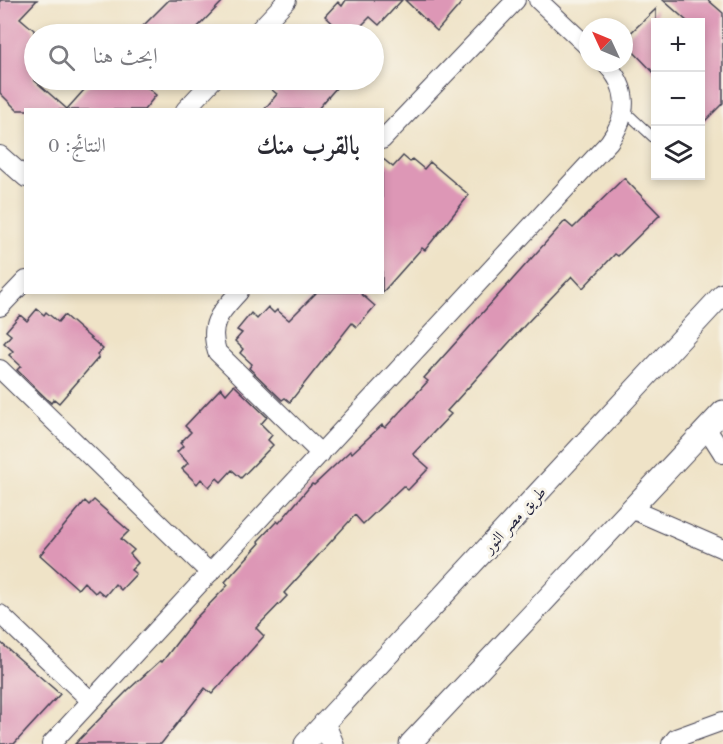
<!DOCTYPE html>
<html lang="ar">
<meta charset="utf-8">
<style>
:root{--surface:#fff;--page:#f2f2f3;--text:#2b2b33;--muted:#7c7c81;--line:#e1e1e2}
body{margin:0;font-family:"Old Standard TT",Amiri,serif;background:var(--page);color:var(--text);direction:rtl}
.controls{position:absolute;right:18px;top:18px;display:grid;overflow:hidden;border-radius:0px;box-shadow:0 3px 9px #0003}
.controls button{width:54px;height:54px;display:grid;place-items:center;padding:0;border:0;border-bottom:2px solid var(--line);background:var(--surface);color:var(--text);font:30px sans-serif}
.compass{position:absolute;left:579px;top:18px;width:54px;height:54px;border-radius:50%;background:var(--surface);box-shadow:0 3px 9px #0003;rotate:314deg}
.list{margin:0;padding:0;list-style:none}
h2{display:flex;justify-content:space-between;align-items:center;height:78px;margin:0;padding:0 24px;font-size:26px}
h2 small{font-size:20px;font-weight:400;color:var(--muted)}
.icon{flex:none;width:33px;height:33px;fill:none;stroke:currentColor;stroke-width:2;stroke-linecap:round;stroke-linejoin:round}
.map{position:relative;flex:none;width:723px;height:744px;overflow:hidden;direction:ltr}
.search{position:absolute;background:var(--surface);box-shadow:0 3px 9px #0003;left:24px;top:24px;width:360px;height:66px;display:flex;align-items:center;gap:15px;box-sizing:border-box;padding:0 21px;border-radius:33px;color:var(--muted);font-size:22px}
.panel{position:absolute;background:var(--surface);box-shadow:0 3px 9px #0003;left:24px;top:108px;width:360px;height:186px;border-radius:0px;direction:rtl}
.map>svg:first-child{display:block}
.building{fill:#dd97b6}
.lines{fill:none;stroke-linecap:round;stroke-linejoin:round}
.service-casing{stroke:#413f50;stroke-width:11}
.minor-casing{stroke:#413f50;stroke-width:20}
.tertiary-casing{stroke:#413f50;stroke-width:23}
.service{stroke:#fff;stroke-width:9}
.minor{stroke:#fff;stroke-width:18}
.tertiary{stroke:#fff;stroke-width:21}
.labels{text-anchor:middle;stroke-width:6;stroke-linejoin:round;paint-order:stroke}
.street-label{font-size:16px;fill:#22223b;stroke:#f7f3e8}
</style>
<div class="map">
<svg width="723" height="744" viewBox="0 0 723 744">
<rect width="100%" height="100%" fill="#f7f3e8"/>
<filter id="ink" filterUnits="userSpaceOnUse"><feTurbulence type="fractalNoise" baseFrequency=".0167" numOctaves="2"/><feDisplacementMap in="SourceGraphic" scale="12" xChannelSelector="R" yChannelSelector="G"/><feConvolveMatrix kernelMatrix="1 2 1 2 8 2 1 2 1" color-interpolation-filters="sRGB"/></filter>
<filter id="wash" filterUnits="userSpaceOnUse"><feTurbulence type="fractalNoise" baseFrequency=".008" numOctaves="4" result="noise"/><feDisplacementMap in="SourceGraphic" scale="24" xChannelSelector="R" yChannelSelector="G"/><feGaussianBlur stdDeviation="1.35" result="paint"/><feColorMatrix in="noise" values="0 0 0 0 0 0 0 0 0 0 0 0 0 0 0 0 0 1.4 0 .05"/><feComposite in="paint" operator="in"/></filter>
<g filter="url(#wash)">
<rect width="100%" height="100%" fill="#efe3c7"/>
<g id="blocks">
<path class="building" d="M0,0H37L20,18L34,30V80L67,109L93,80H138L156,95L144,110H17L0,93Z
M169,0H224L191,34H135Z
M346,0H402L379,25L370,17L353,34H344L325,16L338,2L342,6Z
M405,0H464L437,31Z
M663,0H708L723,13V103L700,126V22H688Z
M656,9V75L624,42V39Z
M260,80H343L317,110H264L277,94Z
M403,156L410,162L412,159L424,169L430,162L469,195L425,250L422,248L382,293V158L393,167Z
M624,178L660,215L618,256L615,254L583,288L572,276L525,325L447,411L451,414L413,454L429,468L408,490L403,486L363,524L355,515L284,593L287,596L256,628L264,636L212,694L205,688L161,744H75L128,690L160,661L162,662L194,620L228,585L225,582L260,543L258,541L277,521L279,523L312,484L314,485L350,451L352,453L382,425L385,428L428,381L424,378L565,221L573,228Z
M317,292H359L375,306L357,327L352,323L290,402L285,398L282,400L249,368L252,364L240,353L243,349L235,341L242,333L237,330L251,313L257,319L268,307L274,313L277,310L289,320Z
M37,309L44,315L46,312L58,322L64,315L103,349L97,355L99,357L59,403L54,399L51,403L17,370L21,366L9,355L13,351L4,343L11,335L6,331L20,315L27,321Z
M234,385L267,417L261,424L272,435L268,440L273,445L241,478L232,470L221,482L217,478L209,487L201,479L197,484L182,469L188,463L177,452L183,446L180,443L191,432L185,426L221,388L226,394Z
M94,500L129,531L121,539L134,550L130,554L138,563L131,570L136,574L121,590L115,584L105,596L98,590L95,593L84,582L78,589L40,555L85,501L89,505Z
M0,642L60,694L14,744H0Z"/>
</g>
</g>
<g filter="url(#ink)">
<use href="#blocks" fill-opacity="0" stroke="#413f50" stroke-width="1.5"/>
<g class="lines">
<g class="service-casing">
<path id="service" d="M625,111L656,140"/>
</g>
<g class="minor-casing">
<path id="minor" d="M538,0L588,47
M255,34L287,0
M185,110L213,80
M382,140L516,0
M0,155L26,178
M239,292C220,313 208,323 217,352L321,454
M0,307L26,280
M0,369L210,573
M707,429L723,454
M631,509L723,549
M0,614L91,701
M51,744L609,142C629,115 630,88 605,63
M671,744L676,738L723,721"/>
</g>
<g class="tertiary-casing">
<path id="tertiary" d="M324,723L333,744
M305,744L723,294
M410,744L723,411"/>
</g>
<use href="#service" class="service"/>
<use href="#minor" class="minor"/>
<use href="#tertiary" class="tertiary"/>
</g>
</g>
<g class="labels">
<g class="street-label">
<text transform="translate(514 519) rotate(-47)" y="6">طريق مصر النور</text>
</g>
</g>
</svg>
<div class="controls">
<button>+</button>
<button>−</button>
<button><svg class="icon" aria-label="layers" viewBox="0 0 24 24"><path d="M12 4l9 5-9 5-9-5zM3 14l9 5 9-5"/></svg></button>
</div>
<svg class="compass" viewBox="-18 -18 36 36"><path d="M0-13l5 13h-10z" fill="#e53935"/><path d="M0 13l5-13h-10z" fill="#7c7c81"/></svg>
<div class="search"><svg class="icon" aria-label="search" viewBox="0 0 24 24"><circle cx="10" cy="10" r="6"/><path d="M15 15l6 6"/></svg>ابحث هنا</div>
<section class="panel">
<h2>بالقرب منك<small>النتائج: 0</small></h2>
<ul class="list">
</ul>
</section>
</div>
